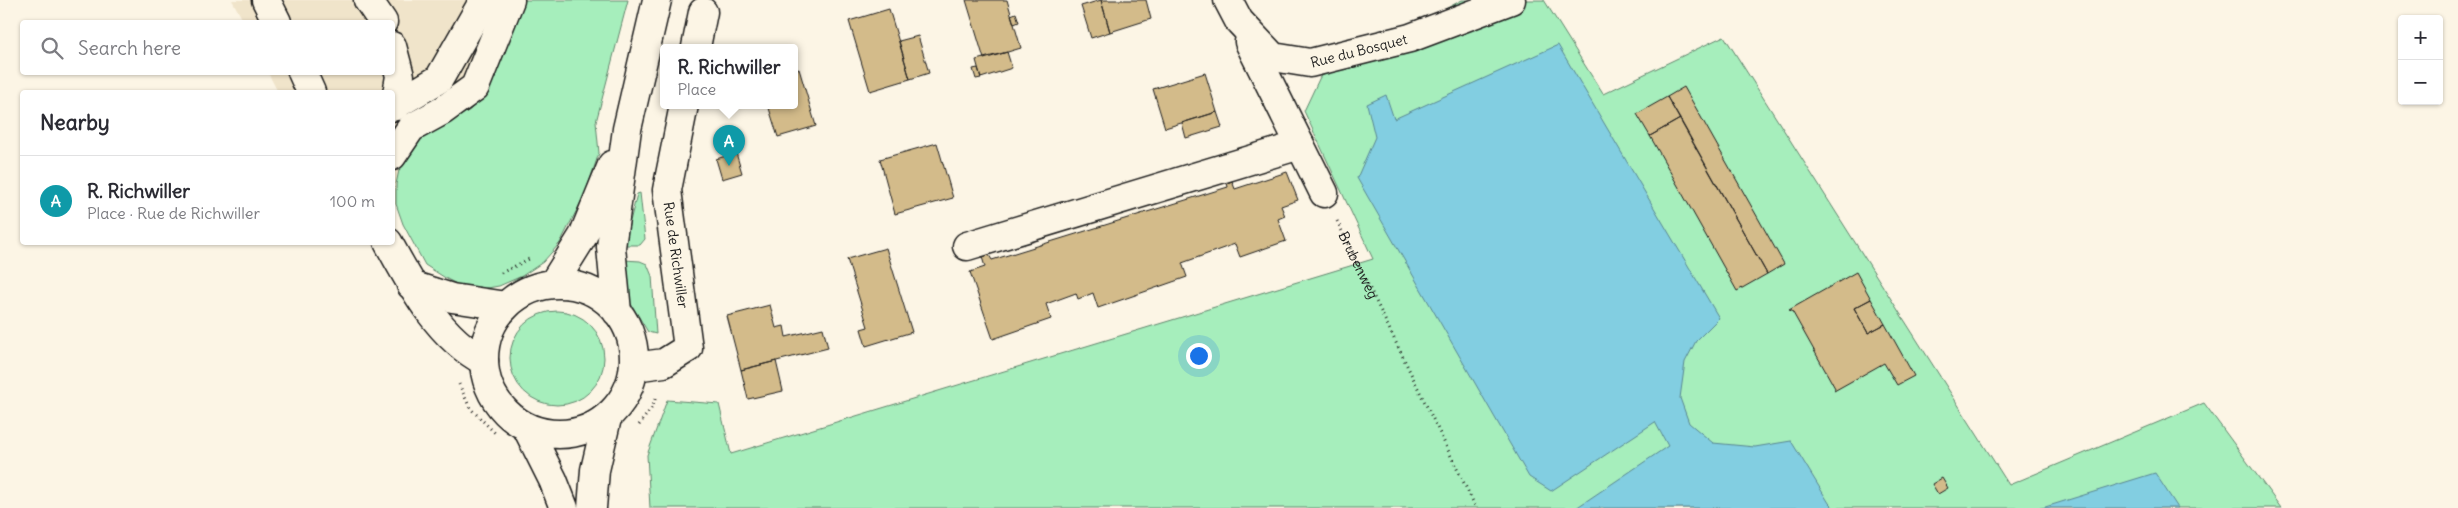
<!DOCTYPE html>
<meta charset="utf-8">
<style>
:root{--surface:#fff;--page:#f7f7f7;--text:#2b2b33;--muted:#7c7c81;--line:#e1e1e2;--accent:#0b8043}
body{margin:0;font-family:Delius,sans-serif;background:var(--page);color:var(--text)}
.controls{position:absolute;right:15px;top:15px;display:grid;overflow:hidden;border-radius:5px;box-shadow:0 1px 4px #0004}
.controls button{width:45px;height:45px;display:grid;place-items:center;padding:0;border:0;border-bottom:1px solid var(--line);background:var(--surface);color:var(--text);font:25px sans-serif}
.you{position:absolute;left:1198px;top:355px;width:18px;height:18px;margin:-12px;border:4px solid #fff;border-radius:50%;background:#1a73e8;box-shadow:0 0 0 8px #1a73e833}
.badge{display:grid;place-items:center;width:32px;height:32px;border-radius:50%;background:var(--accent);color:#fff;font-size:16px;font-weight:700}
.pin{position:absolute;translate:-50% -41px;filter:drop-shadow(0 1px 2px #0008)}
.pin::after{content:'';position:absolute;top:26px;width:18px;height:15px;background:inherit;clip-path:polygon(0 0,100% 0,50% 100%)}
.popup{position:absolute;left:660px;top:44px;width:138px;height:65px;box-sizing:border-box;display:grid;place-content:center;border-radius:5px;background:var(--surface);filter:drop-shadow(0 1px 4px #0005);font-size:16px;white-space:nowrap;color:var(--muted)}
.popup b{font-size:19px;color:var(--text)}
.popup::after{content:'';position:absolute;left:50%;top:100%;margin-left:-10px;border:10px solid transparent;border-top-color:var(--surface)}
.list{margin:0;padding:0;list-style:none}
h2{display:flex;justify-content:space-between;align-items:center;height:65px;margin:0;padding:0 20px;font-size:21px}
h2 small{font-size:16px;font-weight:400;color:var(--muted)}
.list li{display:grid;grid-template-columns:32px 1fr auto;gap:15px;align-items:center;box-sizing:border-box;height:90px;padding:0 20px;border-top:1px solid var(--line)}
.list b{display:block;font-size:19px;white-space:nowrap}
.list p{margin:0;font-size:16px;white-space:nowrap;color:var(--muted)}
.list em{font-size:16px;font-style:normal;color:var(--muted)}
.icon{flex:none;width:28px;height:28px;fill:none;stroke:currentColor;stroke-width:2;stroke-linecap:round;stroke-linejoin:round}
.map{position:relative;flex:none;width:2458px;height:508px;overflow:hidden}
.search{position:absolute;background:var(--surface);box-shadow:0 1px 4px #0004;left:20px;top:20px;width:375px;height:55px;display:flex;align-items:center;gap:12px;box-sizing:border-box;padding:0 18px;border-radius:5px;color:var(--muted);font-size:19px}
.panel{position:absolute;background:var(--surface);box-shadow:0 1px 4px #0004;left:20px;top:90px;width:375px;height:155px;border-radius:5px}
.map>svg:first-child{display:block}
.built{fill:#f0e4ca}
.green{fill:#a6eebc;stroke:#61856c}
.water{fill:#82cee1;stroke:#598792}
.building{fill:#d3bb8a;stroke:#1c1c1c}
.lines{fill:none;stroke-linecap:round;stroke-linejoin:round}
.minor-casing{stroke:#1c1c1c;stroke-width:31}
.major-casing{stroke:#1c1c1c;stroke-width:31}
.path{stroke:#1c1c1c;stroke-width:3;stroke-dasharray:1 4;stroke-linecap:butt}
.minor{stroke:#fcf5e5;stroke-width:28}
.major{stroke:#fcf5e5;stroke-width:28}
.labels{text-anchor:middle;stroke-width:4;stroke-linejoin:round;paint-order:stroke}
.street-label{font-size:14px;fill:#1c1c1c;stroke:#fcf5e5}
</style>
<div class="map">
<svg width="2458" height="508" viewBox="0 0 2458 508">
<rect width="100%" height="100%" fill="#fcf5e5"/>
<filter id="ink" filterUnits="userSpaceOnUse"><feTurbulence type="fractalNoise" baseFrequency=".02" numOctaves="2"/><feDisplacementMap in="SourceGraphic" scale="10" xChannelSelector="R" yChannelSelector="G"/><feConvolveMatrix kernelMatrix="1 2 1 2 8 2 1 2 1" color-interpolation-filters="sRGB"/></filter>
<g filter="url(#ink)">
<path class="built" d="M232,0H521L486,93L470,110L431,131L396,184V204L393,206L392,92H278L268,73L392,72V22H244Z"/>
<path class="green" d="M521,0H628L596,122L599,153L585,194L560,243L543,262L522,276L499,286L470,291L447,279L425,265L403,224L396,204V184L400,166L420,139L470,110L486,93Z
M1462,0H1544L1603,94L1724,36L2009,485L2204,403L2281,508H650L647,455L667,400L719,404L731,454L1373,259L1304,111L1320,77Z
M640,193L645,239L640,245H624L637,194Z
M624,260L640,261L647,264L652,276L656,334L648,332L627,297Z
M510 358a47 47 0 1 1 94 0a47 47 0 1 1-94 0Z"/>
<path class="water" d="M1558,45L1719,318L1696,341L1685,362L1680,398L1689,423L1713,443L1755,447L1791,441L1829,503L1834,508H1576L1668,446L1655,422L1551,491L1529,477L1357,178L1375,137L1367,104L1386,95L1394,119Z
M2155,473L2178,508H2042Z"/>
<path class="building" d="M966,0H1007L1021,48L984,59Z
M1101,0L1110,32L1091,38L1081,6Z
M1101,0H1146L1151,19L1110,32Z
M889,9L910,79L870,91L849,21Z
M1016,13L1019,22L1014,24L1011,15Z
M918,36L929,73L910,79L899,41Z
M1007,52L1012,68L981,78L976,60Z
M978,68L981,78L976,79L973,69Z
M799,69L816,126L778,137L768,105H794V71Z
M1205,73L1217,112L1165,128L1153,89Z
M1684,87L1784,264L1767,274L1667,97Z
M1667,97L1680,119L1650,136L1637,114Z
M1217,112L1222,127L1186,138L1182,123Z
M1680,119L1767,274L1737,291L1650,136Z
M937,143L953,198L895,214L880,159Z
M736,153L742,173L722,179L716,159Z
M1287,172L1298,200L1281,206L1285,216L1278,219L1286,241L1240,257L1235,244L1182,263L1187,277L1098,308L1093,293L1078,299L1076,293L1046,304L1051,319L993,339L970,272L985,267L982,257L989,255L992,260L1228,187L1227,183L1232,181L1235,189Z
M886,248L912,332L866,346L861,329L868,327L847,259Z
M1856,272L1871,299L1854,308L1868,333L1885,324L1914,376L1897,385L1884,363L1834,391L1835,388L1792,311L1789,310Z
M1871,299L1885,324L1868,333L1854,308Z
M770,305L776,328L784,326L786,337L823,328L828,348L741,370L727,316Z
M776,361L783,391L748,399L741,370Z
M1942,478L1948,488L1938,494L1932,484Z"/>
<g class="lines">
<g class="minor-casing">
<g id="minor">
<path d="M266,0L277,22"/>
<path d="M368,0L383,22"/>
<path id="s2" d="M1228,0L1239,21L1273,57L1310,63L1410,38L1511,0"/>
<path d="M1249,42L1324,193"/>
<path d="M392,46L400,76L395,106"/>
<path d="M696,47L703,12"/>
<path d="M302,72L311,92"/>
<path d="M392,107L439,79L484,0"/>
<path d="M392,156L411,128L442,111L475,87L510,0"/>
<path d="M388,242C412,286 438,337 484,361"/>
<path d="M967,246L1300,145"/>
<path d="M411,285L452,298L506,306"/>
<path d="M634,367L664,363L688,348L667,190L684,105"/>
</g>
</g>
<g class="major-casing">
<path id="major" d="M553,284L583,236L612,165
M484 359a75 75 0 1 1 150 0a75 75 0 1 1-150 0Z
M617,312L611,247L627,129L657,0
M527,428L553,480L564,508
M592,508L595,470L607,418"/>
</g>
<g class="path">
<path id="s1" d="M1337,221L1476,508"/>
<path d="M501,273L529,259"/>
<path d="M459,384L470,408L496,434"/>
<path d="M639,425L653,406L656,396"/>
</g>
<use href="#minor" class="minor"/>
<use href="#major" class="major"/>
</g>
</g>
<g class="labels">
<g class="street-label">
<text dy="5" stroke="none"><textPath href="#s2" startOffset="161">Rue du Bosquet</textPath></text>
<text transform="translate(676 255) rotate(82)" y="5">Rue de Richwiller</text>
<text dy="5" stroke="none"><textPath href="#s1" startOffset="49">Brubenweg</textPath></text>
</g>
</g>
</svg>
<div class="controls">
<button>+</button>
<button>−</button>
</div>
<div class="you"></div>
<div class="pin badge" style="left:729px;top:166px;background:#0f9aa8">A</div>
<div class="popup"><b>R. Richwiller</b>Place</div>
<div class="search"><svg class="icon" aria-label="search" viewBox="0 0 24 24"><circle cx="10" cy="10" r="6"/><path d="M15 15l6 6"/></svg>Search here</div>
<section class="panel">
<h2>Nearby<small></small></h2>
<ul class="list">
<li><span class="badge" style="background:#0f9aa8">A</span><div><b>R. Richwiller</b><p>Place · Rue de Richwiller</p></div><em>100 m</em></li>
</ul>
</section>
</div>
